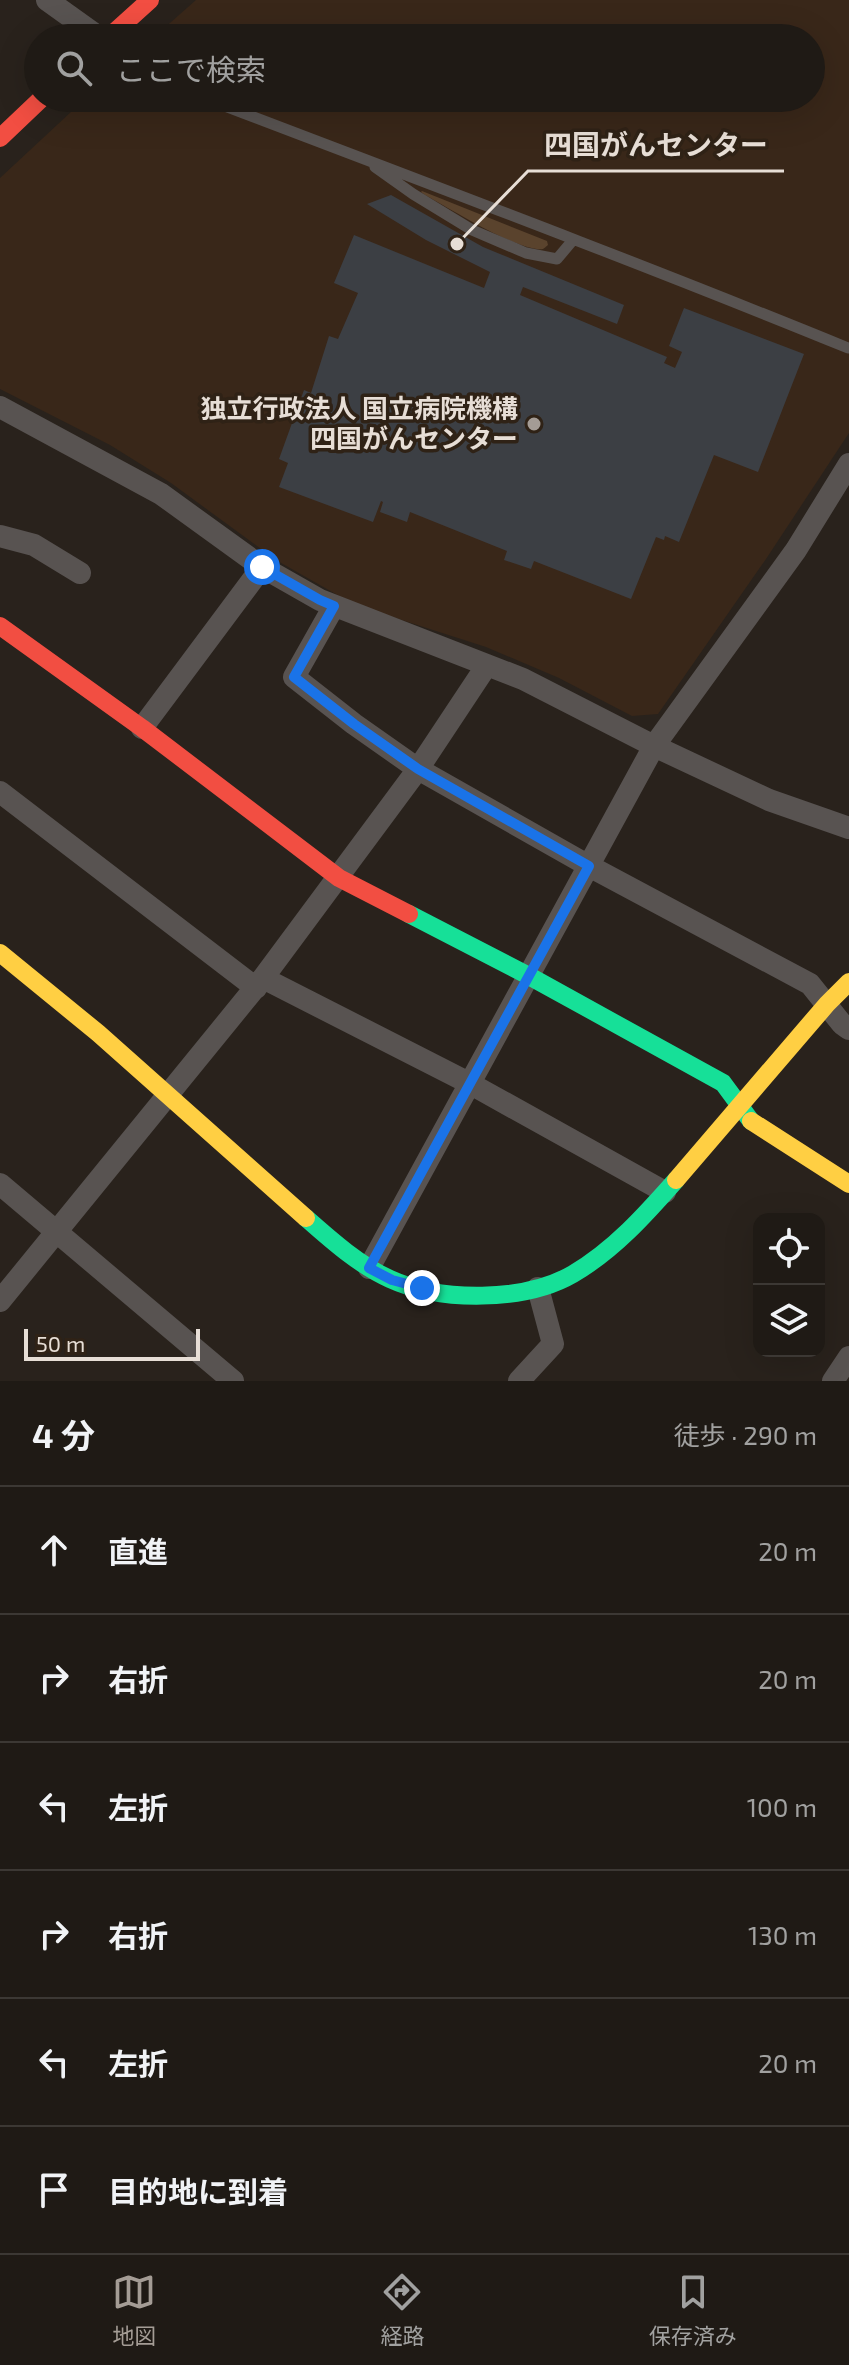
<!DOCTYPE html>
<html lang="ja">
<meta charset="utf-8">
<style>
:root{--surface:#1f1a15;--page:#27231e;--text:#f1f3f6;--muted:#a1a1a0;--line:#3c3834;--accent:#a49c95}
body{margin:0;font-family:"Exo 2","Noto Sans JP",sans-serif;background:var(--page);color:var(--text)}
.controls{position:absolute;right:24px;bottom:24px;display:grid;overflow:hidden;border-radius:16px;box-shadow:0 8px 32px #0002}
.controls button{width:72px;height:72px;display:grid;place-items:center;padding:0;border:0;border-bottom:2px solid var(--line);background:var(--surface);color:var(--text);font:40px sans-serif}
.scale{position:absolute;left:24px;bottom:20px;width:176px;box-sizing:border-box;padding-left:8px;border:4px solid #e7ded6;border-top:0;font-size:22px;line-height:28px;white-space:nowrap;color:#e7ded6;-webkit-text-stroke:6px #2f2216;paint-order:stroke}
.stop{position:absolute;width:24px;height:24px;margin:-18px;border:6px solid #1a73e8;border-radius:50%;background:#fff}
.stop.end{background:#1a73e8;border-color:#fff;box-shadow:0 2px 8px #0008}
.list{margin:0;padding:0;list-style:none}
h2{display:flex;justify-content:space-between;align-items:center;height:104px;margin:0;padding:0 32px;font-size:34px}
h2 small{font-size:26px;font-weight:400;color:var(--muted)}
.list li{display:grid;grid-template-columns:52px 1fr auto;gap:24px;align-items:center;box-sizing:border-box;height:128px;padding:0 32px;border-top:2px solid var(--line)}
.list b{display:block;font-size:30px;white-space:nowrap}
.list em{font-size:26px;font-style:normal;color:var(--muted)}
.icon{flex:none;width:44px;height:44px;fill:none;stroke:currentColor;stroke-width:2;stroke-linecap:round;stroke-linejoin:round}
.map{position:relative;flex:none;width:849px;height:1381px;overflow:hidden}
.search{position:absolute;background:var(--surface);box-shadow:0 8px 32px #0002;left:24px;right:24px;top:24px;height:88px;display:flex;align-items:center;gap:20px;box-sizing:border-box;padding:0 28px;border-radius:44px;color:var(--muted);font-size:30px}
.sheet{height:872px;background:var(--surface)}
nav{display:flex;justify-content:space-around;align-items:center;box-sizing:border-box;height:112px;border-top:2px solid var(--line);background:var(--surface);font-size:22px;color:var(--muted)}
nav a{display:grid;justify-items:center;gap:4px}
nav .on{color:var(--accent)}
.map>svg:first-child{display:block}
.built{fill:#392719}
.green{fill:#5a432d}
.building{fill:#3c3f44}
.lines{fill:none;stroke-linecap:round;stroke-linejoin:round}
.lane{stroke:#585351;stroke-width:11}
.street{stroke:#585351;stroke-width:22}
.fast{stroke:#16e098;stroke-width:18}
.slow{stroke:#ffcf43;stroke-width:18}
.jam{stroke:#f24e42;stroke-width:18}
.route{stroke:#1a73e8;stroke-width:10}
.poi-dot{fill:#a49c95;stroke:#2f2216;stroke-width:3}
.labels{text-anchor:middle;stroke-width:7;stroke-linejoin:round;paint-order:stroke}
.poi-label{font-size:26px;font-weight:bold;fill:#e7ded6;stroke:#2f2216;text-anchor:end}
.leader{fill:none;stroke:#e7ded6;stroke-width:3}
.callout-dot{fill:#e7ded6;stroke:#2f2216;stroke-width:3}
.callout-label{font-size:28px;text-anchor:middle;font-weight:bold;fill:#e7ded6;stroke:#2f2216;stroke-width:7;stroke-linejoin:round;paint-order:stroke}
</style>
<div class="map">
<svg width="849" height="1381" viewBox="0 0 849 1381">
<rect width="100%" height="100%" fill="#29221c"/>
<path class="built" d="M196,0H849V433L766,559L658,714L632,716L559,678L486,647L355,605L276,560L171,483L110,445L0,389V178L86,98H811V38H153Z"/>
<path class="green" d="M422,191L547,241L548,245C543,249 544,250 537,249C509,246 451,209 425,195L421,192Z"/>
<path class="building" d="M391,195L483,247L624,305L617,324L523,287L520,295L667,357L664,363L675,368L682,352L669,346L684,308L804,354L758,472L714,455L679,542L665,536L664,540L656,537L631,599L534,561L531,569L504,560L507,551L410,512L407,522L380,512L383,502L381,501L373,522L279,487L288,463L279,459L304,390L311,393L329,336L338,339L358,293L334,283L354,235L484,288L490,272L426,240L367,204Z"/>
<g class="lines">
<path class="lane" d="M204,98C419,180 635,261 848,348
M375,167L413,194L472,230L526,253L557,259L573,240"/>
<path class="street" d="M47,0L100,38
M0,407L161,494L262,567L320,600L523,679L654,746L769,800L849,828
M0,536L34,545L80,573
M334,606L294,677L354,724L418,769L589,866L810,984L842,1024L849,1029
M142,728L262,567
M0,792L256,988
M263,978L469,1083L665,1192
M0,1184L233,1381
M369,1268L654,746L796,550L849,464
M0,1301L263,978L418,769L487,665
M519,1381L553,1344L538,1288
M833,1381L849,1357"/>
<path class="fast" d="M409,914L529,976L723,1083L751,1121
M306,1218C332,1241 359,1265 390,1279C440,1302 525,1302 573,1274C614,1250 646,1214 676,1180"/>
<path class="slow" d="M0,953L98,1033L306,1218
M751,1121L849,1184
M676,1180L827,1004L849,982"/>
<path class="jam" d="M108,38L150,0
M0,138L42,98
M0,626L142,728L339,878L409,914"/>
</g>
<g class="lines">
<path class="route" d="M262,567L320,600L334,606L294,677L354,724L418,769L589,866L369,1268L392,1280L422,1288"/>
</g>
<circle class="poi-dot" cx="534" cy="424" r="8"/>
<g class="labels">
<g class="poi-label">
<text x="518" y="418">独立行政法人 国立病院機構<tspan x="518" dy="30">四国がんセンター</tspan></text>
</g>
</g>
<path class="leader" d="M457 244L528 171H784"/>
<circle class="callout-dot" cx="457" cy="244" r="8"/>
<g class="callout-label">
<text x="656" y="155">四国がんセンター</text>
</g>
</svg>
<div class="controls">
<button><svg class="icon" aria-label="locate" viewBox="0 0 24 24"><circle cx="12" cy="12" r="6"/><path d="M12 2v4M12 18v4M2 12h4M18 12h4"/></svg></button>
<button><svg class="icon" aria-label="layers" viewBox="0 0 24 24"><path d="M12 4l9 5-9 5-9-5zM3 14l9 5 9-5"/></svg></button>
</div>
<div class="scale">50 m</div>
<div class="stop" style="left:262px;top:567px"></div>
<div class="stop end" style="left:422px;top:1288px"></div>
<div class="search"><svg class="icon" aria-label="search" viewBox="0 0 24 24"><circle cx="10" cy="10" r="6"/><path d="M15 15l6 6"/></svg>ここで検索</div>
</div>
<section class="sheet">
<h2>4 分<small>徒歩 · 290 m</small></h2>
<ul class="list">
<li><svg class="icon" aria-label="ahead" viewBox="0 0 24 24"><path d="M12 20V5M6 11l6-6 6 6"/></svg><div><b>直進</b></div><em>20 m</em></li>
<li><svg class="icon" aria-label="right" viewBox="0 0 24 24"><path d="M7 20v-9h11M14 6l5 5-5 5"/></svg><div><b>右折</b></div><em>20 m</em></li>
<li><svg class="icon" aria-label="left" viewBox="0 0 24 24"><path d="M17 20v-9H6M10 6l-5 5 5 5"/></svg><div><b>左折</b></div><em>100 m</em></li>
<li><svg class="icon" aria-label="right" viewBox="0 0 24 24"><path d="M7 20v-9h11M14 6l5 5-5 5"/></svg><div><b>右折</b></div><em>130 m</em></li>
<li><svg class="icon" aria-label="left" viewBox="0 0 24 24"><path d="M17 20v-9H6M10 6l-5 5 5 5"/></svg><div><b>左折</b></div><em>20 m</em></li>
<li><svg class="icon" aria-label="arrive" viewBox="0 0 24 24"><path d="M6 21V4h12l-3 4 3 4H6"/></svg><div><b>目的地に到着</b></div></li>
</ul>
</section>
<nav>
<a class="on"><svg class="icon" aria-label="map" viewBox="0 0 24 24"><path d="M3 6l6-2 6 2 6-2v14l-6 2-6-2-6 2zM9 4v14M15 6v14"/></svg>地図</a>
<a><svg class="icon" aria-label="directions" viewBox="0 0 24 24"><path d="M12 3l9 9-9 9-9-9zM9 14v-3h6M13 9l2 2-2 2"/></svg>経路</a>
<a><svg class="icon" aria-label="saved" viewBox="0 0 24 24"><path d="M7 4h10v16l-5-4-5 4z"/></svg>保存済み</a>
</nav>
